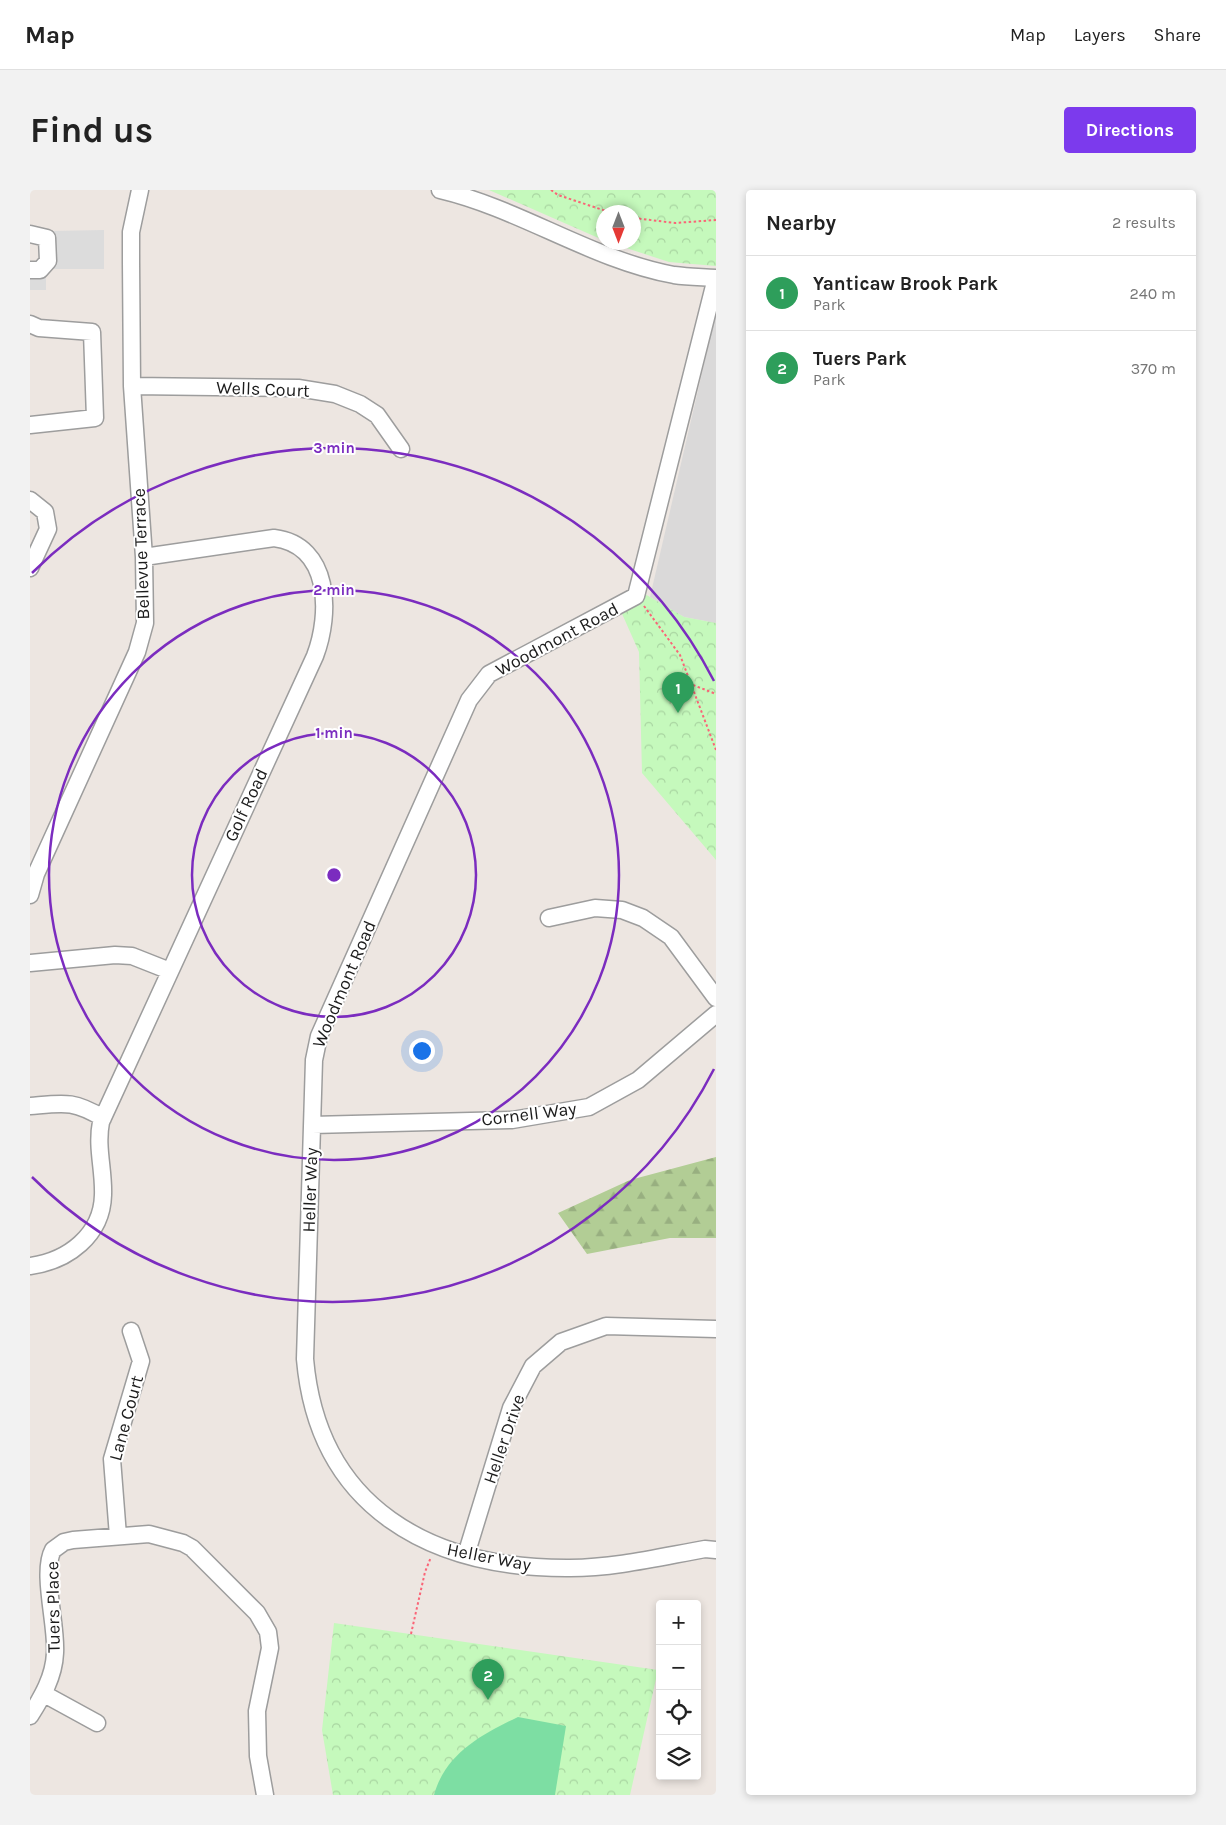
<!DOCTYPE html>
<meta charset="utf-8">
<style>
:root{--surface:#fff;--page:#f2f2f2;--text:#222;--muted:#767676;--line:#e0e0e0;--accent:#7c3aed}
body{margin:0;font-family:Karla,sans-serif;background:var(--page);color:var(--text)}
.controls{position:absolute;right:15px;bottom:15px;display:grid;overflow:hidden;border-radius:5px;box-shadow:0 2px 8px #0003}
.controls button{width:45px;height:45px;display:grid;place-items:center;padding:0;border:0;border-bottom:1px solid var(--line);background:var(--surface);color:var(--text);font:25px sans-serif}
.compass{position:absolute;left:566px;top:15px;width:45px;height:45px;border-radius:50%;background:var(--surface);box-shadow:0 2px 8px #0003;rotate:180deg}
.you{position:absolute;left:391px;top:860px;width:18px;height:18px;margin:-12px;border:4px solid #fff;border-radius:50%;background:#1a73e8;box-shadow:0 0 0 8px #1a73e833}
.badge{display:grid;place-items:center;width:32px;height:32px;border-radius:50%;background:var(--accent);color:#fff;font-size:16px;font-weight:700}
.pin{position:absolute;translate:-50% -41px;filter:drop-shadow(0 1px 2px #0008)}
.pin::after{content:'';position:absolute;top:26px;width:18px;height:15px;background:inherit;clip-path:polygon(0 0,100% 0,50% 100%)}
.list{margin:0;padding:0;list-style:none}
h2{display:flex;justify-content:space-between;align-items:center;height:65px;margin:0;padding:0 20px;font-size:21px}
h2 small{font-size:16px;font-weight:400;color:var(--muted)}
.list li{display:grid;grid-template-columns:32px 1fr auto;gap:15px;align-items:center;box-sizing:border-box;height:75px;padding:0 20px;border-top:1px solid var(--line)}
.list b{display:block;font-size:19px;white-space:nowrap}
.list p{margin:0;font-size:16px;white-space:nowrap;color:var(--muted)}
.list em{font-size:16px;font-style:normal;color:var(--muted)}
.icon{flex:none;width:28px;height:28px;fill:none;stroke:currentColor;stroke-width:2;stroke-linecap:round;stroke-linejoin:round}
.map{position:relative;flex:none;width:686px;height:1605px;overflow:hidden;border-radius:5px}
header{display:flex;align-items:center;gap:30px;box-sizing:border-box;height:70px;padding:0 25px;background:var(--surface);border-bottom:1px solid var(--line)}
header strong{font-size:24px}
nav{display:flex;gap:28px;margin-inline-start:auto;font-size:18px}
.intro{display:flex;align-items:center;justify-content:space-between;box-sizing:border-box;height:120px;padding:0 30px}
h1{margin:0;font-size:35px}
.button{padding:12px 22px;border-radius:5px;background:var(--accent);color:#fff;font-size:18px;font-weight:700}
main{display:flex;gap:30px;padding:0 30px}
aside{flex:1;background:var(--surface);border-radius:5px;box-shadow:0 2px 8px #0003}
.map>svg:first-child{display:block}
.residential{fill:#dad9d9}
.forest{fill:url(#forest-firs)}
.park{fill:url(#park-crowns)}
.pitch{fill:#7ddea3}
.parking{fill:#dcdcdc}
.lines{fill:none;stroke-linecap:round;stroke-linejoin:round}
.minor-casing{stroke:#9d9d9d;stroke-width:19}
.path{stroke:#fa6577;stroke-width:2;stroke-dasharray:2.5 2.5;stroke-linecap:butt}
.minor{stroke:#fff;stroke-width:16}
.ring{fill:none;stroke:#7b2cbf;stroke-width:2.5}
.labels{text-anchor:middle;stroke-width:4;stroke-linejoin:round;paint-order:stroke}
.street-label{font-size:18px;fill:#1c1c1c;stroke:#fff}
.centre{fill:#7b2cbf;stroke:#fff;stroke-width:2.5}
.ring-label{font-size:15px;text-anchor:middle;font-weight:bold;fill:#7b2cbf;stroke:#fff;stroke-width:4;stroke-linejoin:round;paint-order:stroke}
</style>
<header>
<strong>Map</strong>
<nav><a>Map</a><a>Layers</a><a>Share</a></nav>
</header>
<div class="intro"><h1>Find us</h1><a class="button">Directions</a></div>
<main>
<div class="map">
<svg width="686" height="1605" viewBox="0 0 686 1605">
<defs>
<pattern id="forest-firs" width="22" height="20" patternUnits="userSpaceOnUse" patternTransform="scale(1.25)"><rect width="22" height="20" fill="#b2cd95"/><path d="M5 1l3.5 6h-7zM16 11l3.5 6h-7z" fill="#98af80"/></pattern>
<pattern id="park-crowns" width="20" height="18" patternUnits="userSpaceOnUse" patternTransform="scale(1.25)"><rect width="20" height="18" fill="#c5f9bc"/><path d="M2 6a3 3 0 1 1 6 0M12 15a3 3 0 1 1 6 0" fill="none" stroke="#a9d5a1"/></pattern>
</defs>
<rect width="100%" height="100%" fill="#ede6e1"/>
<path class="residential" d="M686,123V433L654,427L620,407Z"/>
<path class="forest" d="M686,967V1048H640L557,1064L528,1023L600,990Z"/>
<path class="park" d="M459,0H686V76L639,72L581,53L604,52V22H574L573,50Z
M603,397L654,427L686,433V670L612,583L609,462L589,417Z
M304,1433L628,1480L600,1605H303L292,1540Z"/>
<path class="pitch" d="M488,1527L536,1536L525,1605H404C415,1564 452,1544 488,1527Z"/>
<path class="parking" d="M74,40V79H21V41Z
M0,88H16V100H0Z"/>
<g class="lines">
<g class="minor-casing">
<path id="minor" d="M410,0C491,19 562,70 644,85C658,87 672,87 686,88
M0,44L17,48
M0,80H10L18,71L17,48
M686,88L606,406L459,484L439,510L289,846L284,870L275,1169C288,1318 401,1379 540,1378C585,1378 630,1367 675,1359L686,1360
M0,134L9,138L62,142L65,228L0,235
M102,196L268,198L305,204L330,214L347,225L371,259
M0,310L15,322L18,339L0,378
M0,705L6,684L107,462L115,433L114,367L102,196L101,72V42L110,0
M519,728L565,718L592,720L613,728L641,747L686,808
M0,773L85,765L102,766L140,781
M0,916C34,913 43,910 73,928
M282,935L482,930L559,917L608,890L686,824
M0,1076C38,1071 72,1045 73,1005C74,980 66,957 71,932L285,466C301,424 301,355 244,348L114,367
M88,1346L82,1269L111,1171L101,1141
M436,1365L481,1218L503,1176L531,1152L576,1136L686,1139
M14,1504L67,1533
M0,1526C12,1507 24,1487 25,1463C27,1435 11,1382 23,1360L34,1352L43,1350L119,1344L153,1353L162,1358L227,1423L238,1442L240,1458L227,1521L228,1566L235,1605"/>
</g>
<path class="path" d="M521,0L528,5L579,22
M604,28L645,33L686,30
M614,416L650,465L686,560
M663,495L686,504
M381,1444L395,1382L401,1367"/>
<use href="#minor" class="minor"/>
</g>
<g class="ring">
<circle cx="304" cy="685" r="142"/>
<circle cx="304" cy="685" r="285"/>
<path d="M684 879A427 427 0 0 1 2 987M2 383A427 427 0 0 1 684 491"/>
</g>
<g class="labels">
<g class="street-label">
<text transform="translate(233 199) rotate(2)" y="6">Wells Court</text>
<text transform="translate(111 364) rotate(-92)" y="6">Bellevue Terrace</text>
<text transform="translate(527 449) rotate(-28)" y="6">Woodmont Road</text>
<text transform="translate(216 615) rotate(-65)" y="6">Golf Road</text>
<text transform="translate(314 794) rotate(-67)" y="6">Woodmont Road</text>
<text transform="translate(499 924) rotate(-7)" y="6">Cornell Way</text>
<text transform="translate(280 1000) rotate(-88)" y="6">Heller Way</text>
<text transform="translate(96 1228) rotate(-75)" y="6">Lane Court</text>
<text transform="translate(474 1249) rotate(-71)" y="6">Heller Drive</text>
<text transform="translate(459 1367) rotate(11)" y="6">Heller Way</text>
<text transform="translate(23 1417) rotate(-91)" y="6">Tuers Place</text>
</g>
</g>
<circle cx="304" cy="685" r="8" class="centre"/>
<g class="ring-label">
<text x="304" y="263">3 min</text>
<text x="304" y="405">2 min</text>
<text x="304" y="548">1 min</text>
</g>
</svg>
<div class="controls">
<button>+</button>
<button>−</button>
<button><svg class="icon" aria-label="locate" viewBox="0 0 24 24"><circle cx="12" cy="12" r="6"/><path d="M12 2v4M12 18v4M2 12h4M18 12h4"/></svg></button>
<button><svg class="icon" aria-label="layers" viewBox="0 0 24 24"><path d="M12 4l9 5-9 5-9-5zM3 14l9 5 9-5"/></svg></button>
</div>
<svg class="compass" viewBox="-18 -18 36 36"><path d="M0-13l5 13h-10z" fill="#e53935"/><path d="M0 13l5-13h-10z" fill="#767676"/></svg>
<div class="you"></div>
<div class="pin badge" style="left:648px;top:523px;background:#2e9e5b">1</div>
<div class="pin badge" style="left:458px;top:1510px;background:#2e9e5b">2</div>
</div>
<aside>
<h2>Nearby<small>2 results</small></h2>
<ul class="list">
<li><span class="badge" style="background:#2e9e5b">1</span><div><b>Yanticaw Brook Park</b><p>Park</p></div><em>240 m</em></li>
<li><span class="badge" style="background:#2e9e5b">2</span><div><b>Tuers Park</b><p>Park</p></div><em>370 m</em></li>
</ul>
</aside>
</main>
